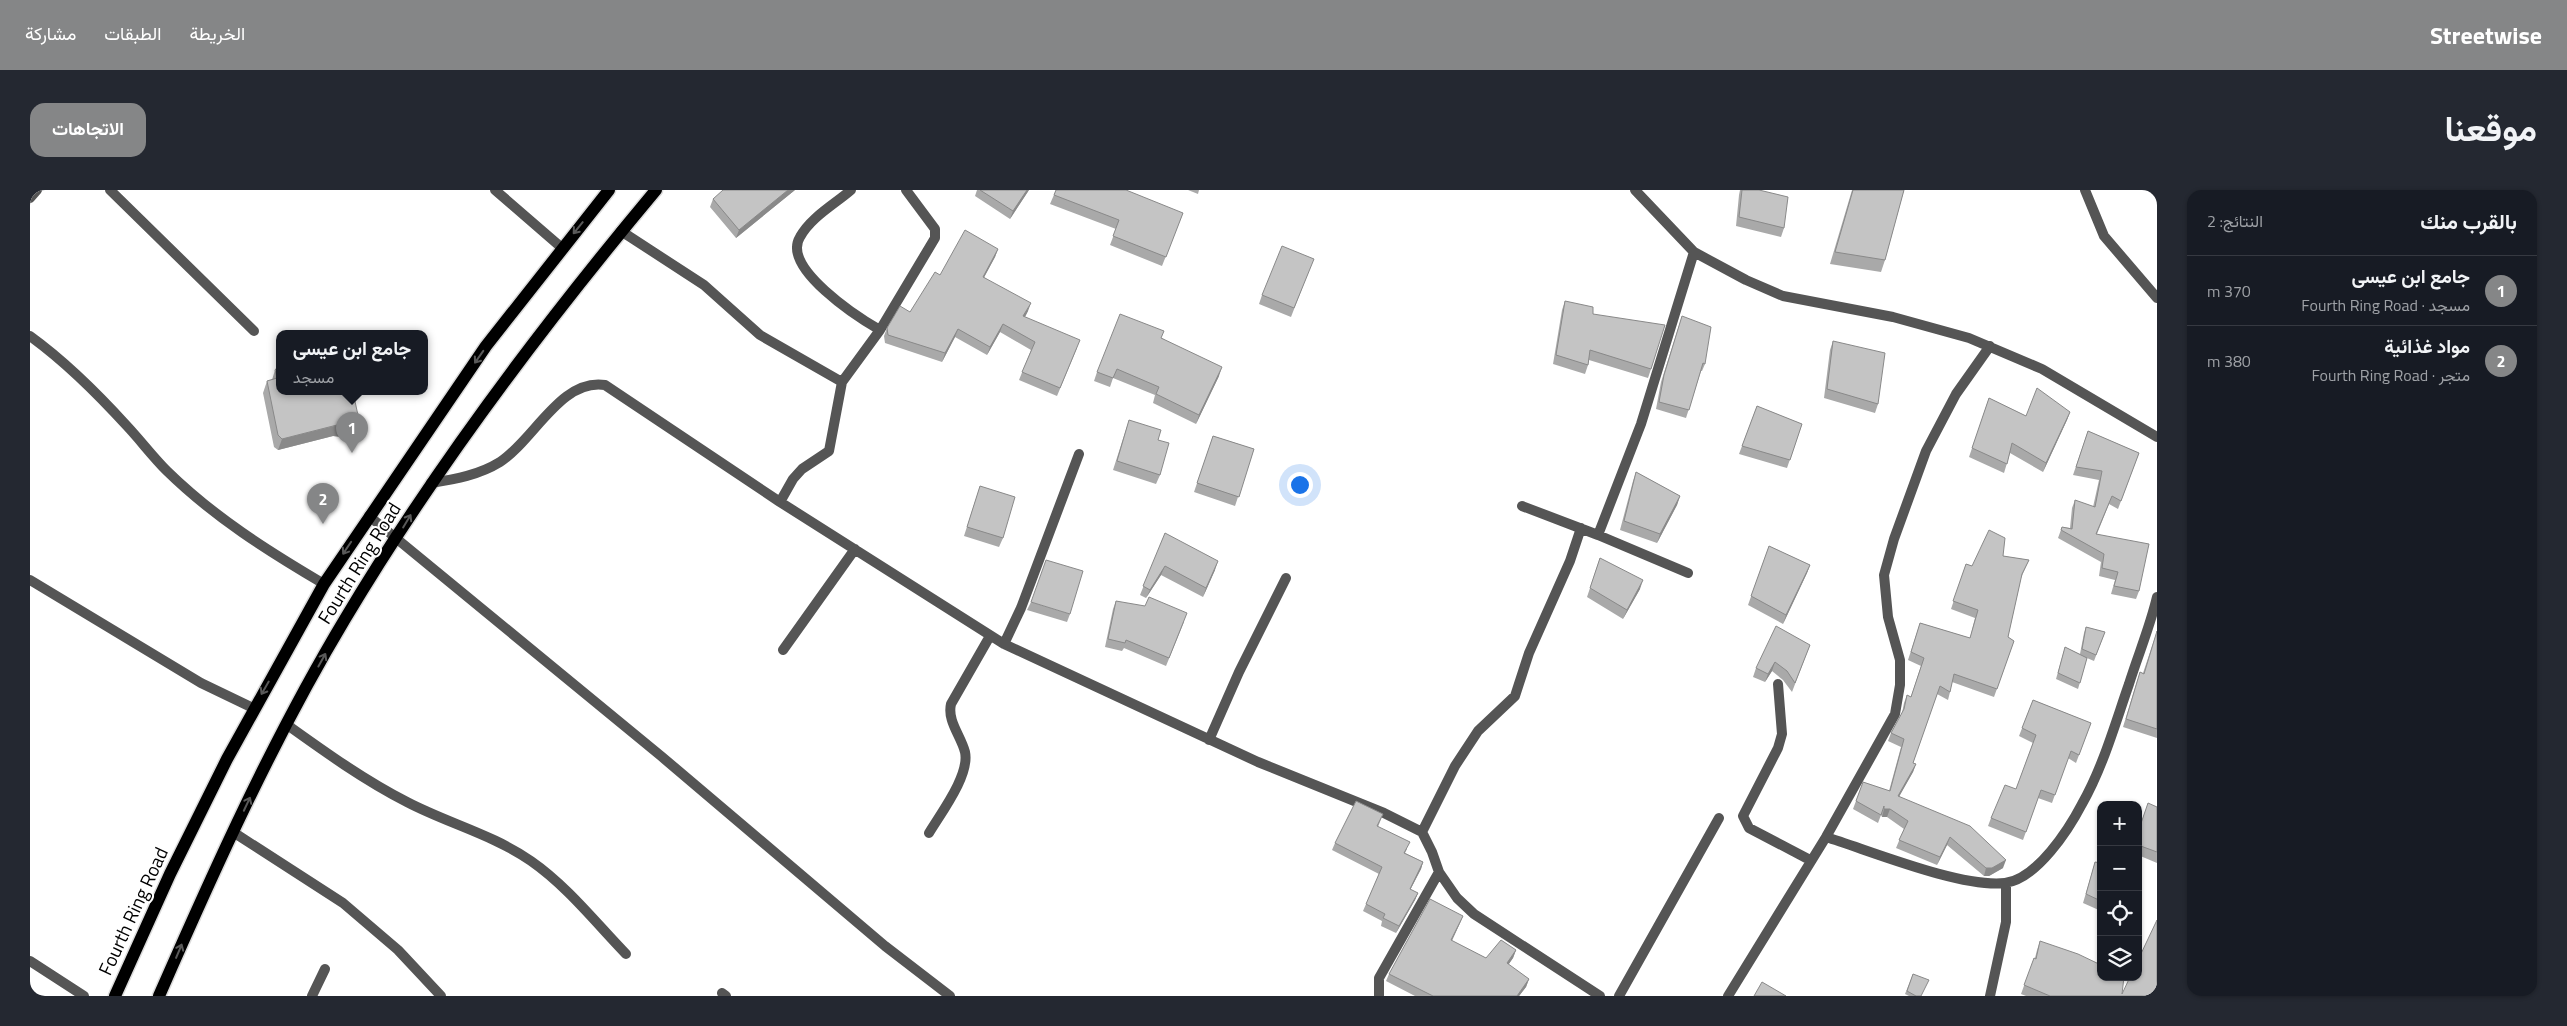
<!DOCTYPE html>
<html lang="ar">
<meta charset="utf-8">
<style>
:root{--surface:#171b24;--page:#242831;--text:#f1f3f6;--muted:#9ea1a6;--line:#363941;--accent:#858687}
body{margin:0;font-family:"Titillium Web",Vazirmatn,sans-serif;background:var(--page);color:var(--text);direction:rtl}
.controls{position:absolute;right:15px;bottom:15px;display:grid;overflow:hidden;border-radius:10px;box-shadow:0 1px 4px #0004}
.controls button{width:45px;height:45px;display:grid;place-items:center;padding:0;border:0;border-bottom:1px solid var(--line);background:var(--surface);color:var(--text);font:25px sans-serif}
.you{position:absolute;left:1269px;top:294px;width:18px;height:18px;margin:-12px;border:4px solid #fff;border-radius:50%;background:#1a73e8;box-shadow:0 0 0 8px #1a73e833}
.badge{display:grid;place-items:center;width:32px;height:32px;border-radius:50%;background:var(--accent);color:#fff;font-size:16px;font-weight:700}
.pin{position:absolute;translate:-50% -41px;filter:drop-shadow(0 1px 2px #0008)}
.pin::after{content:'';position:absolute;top:26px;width:18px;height:15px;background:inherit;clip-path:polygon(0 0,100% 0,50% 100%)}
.popup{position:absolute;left:246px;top:140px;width:152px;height:65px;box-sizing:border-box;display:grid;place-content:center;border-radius:10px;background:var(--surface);filter:drop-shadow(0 1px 4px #0005);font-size:16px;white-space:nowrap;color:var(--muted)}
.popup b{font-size:19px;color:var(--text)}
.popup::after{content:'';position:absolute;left:50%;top:100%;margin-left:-10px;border:10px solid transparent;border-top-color:var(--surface)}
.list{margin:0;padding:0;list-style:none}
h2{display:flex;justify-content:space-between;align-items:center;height:65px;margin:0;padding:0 20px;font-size:21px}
h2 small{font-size:16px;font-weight:400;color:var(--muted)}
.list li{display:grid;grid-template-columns:32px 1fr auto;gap:15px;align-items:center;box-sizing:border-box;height:70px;padding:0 20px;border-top:1px solid var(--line)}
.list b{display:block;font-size:19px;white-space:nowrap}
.list p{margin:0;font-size:16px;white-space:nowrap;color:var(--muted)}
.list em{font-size:16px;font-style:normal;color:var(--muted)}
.icon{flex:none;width:28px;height:28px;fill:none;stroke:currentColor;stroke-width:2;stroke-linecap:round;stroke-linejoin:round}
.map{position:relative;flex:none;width:2127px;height:806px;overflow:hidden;direction:ltr;border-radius:15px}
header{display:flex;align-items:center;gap:30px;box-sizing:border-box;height:70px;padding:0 25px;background:var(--accent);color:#fff}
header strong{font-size:24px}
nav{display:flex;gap:28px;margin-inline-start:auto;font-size:18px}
.intro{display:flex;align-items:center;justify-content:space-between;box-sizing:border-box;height:120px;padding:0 30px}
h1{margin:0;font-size:35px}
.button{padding:12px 22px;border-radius:15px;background:var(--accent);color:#fff;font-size:18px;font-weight:700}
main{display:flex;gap:30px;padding:0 30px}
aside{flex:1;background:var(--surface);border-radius:15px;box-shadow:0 1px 4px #0004}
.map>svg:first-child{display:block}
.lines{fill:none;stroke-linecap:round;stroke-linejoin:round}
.primary-casing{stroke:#dbdbdb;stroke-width:15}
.street{stroke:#555;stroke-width:10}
.primary{stroke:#000;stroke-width:12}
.wall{fill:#a9a9a9}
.shaded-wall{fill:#898989}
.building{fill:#c4c4c4;stroke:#898989}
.oneway{stroke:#595959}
.labels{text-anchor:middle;stroke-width:4;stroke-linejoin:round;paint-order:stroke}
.street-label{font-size:19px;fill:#000;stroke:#fff}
</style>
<header>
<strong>Streetwise</strong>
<nav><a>الخريطة</a><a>الطبقات</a><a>مشاركة</a></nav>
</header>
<div class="intro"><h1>موقعنا</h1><a class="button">الاتجاهات</a></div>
<main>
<aside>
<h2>بالقرب منك<small>النتائج: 2</small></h2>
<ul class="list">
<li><span class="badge">1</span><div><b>جامع ابن عيسى</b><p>مسجد · Fourth Ring Road</p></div><em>370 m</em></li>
<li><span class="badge">2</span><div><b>مواد غذائية</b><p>متجر · Fourth Ring Road</p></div><em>380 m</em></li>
</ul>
</aside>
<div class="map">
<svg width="2127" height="806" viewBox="0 0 2127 806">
<rect width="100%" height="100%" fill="#fff"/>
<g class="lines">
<g class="primary-casing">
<path id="primary" d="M85,806L140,684L197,569L294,394L456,156L579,0
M129,806C185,678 243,549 315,429C405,278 513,135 626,0"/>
</g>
<path class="street" d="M80,0L224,141
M465,0L532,58
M821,0C805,14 781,27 770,47C751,78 829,128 850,140
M1605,0L1664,62L1716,90L1753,106L1863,127L1939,148L2012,179L2127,247
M2055,0L2074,46L2127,108
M0,8L7,0
M591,41L674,95L730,145L812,192L799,261L772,279L763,289L750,312
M0,146C36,172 67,203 97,236C111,251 123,267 137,281C184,327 238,361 294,394
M812,192L850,140L905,48V39L876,0
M401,293C426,289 449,285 470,272C504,250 531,188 575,195L750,312L974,454L1228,572L1354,623L1392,642L1402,662L1409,682L1427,708L1444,724L1570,806
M1492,316L1568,345L1611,234L1664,62
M339,326L631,566L855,756L920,806
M1568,345L1658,383
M0,390L171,493L223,518
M974,454L991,418L1049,264
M753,460L825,359
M1748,494L1752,544L1748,558L1713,626L1719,638L1780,670
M256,534C295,562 334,590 377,612C417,633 464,645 501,671C537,696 566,733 596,764
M1179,550L1209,482L1256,388
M203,642L313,713L368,760L411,806
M1392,642L1425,576L1448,541L1485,506L1499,463L1540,371L1551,338
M899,643C911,623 940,585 935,562C931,546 917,531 921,514L960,446
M1796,647C1841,661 1931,698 1975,693C2007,689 2039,639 2052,614C2073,577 2085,534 2099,494C2108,465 2120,437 2127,407
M0,771L54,806
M692,803L696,806
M282,806L295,779
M1349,806V788L1409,682
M1589,806L1689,628
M1698,806L1796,647L1865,524L1870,495V470L1858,427L1854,385L1864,349L1896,261L1926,204L1960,156
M1960,806L1976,732V693"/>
<use href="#primary" class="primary"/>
</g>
<path class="wall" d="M765,0L706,48L680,17L683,9Z
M947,0H999L980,29L945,6Z
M1026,0L1153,23L1132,76L1080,55L1086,39L1020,14Z
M1158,0H1169L1168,4Z
M1710,0H1729L1754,38L1751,47L1706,36L1709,5Z
M1822,0H1874L1855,70L1851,82L1800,74Z
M968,59L965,67L954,87L998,121L995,127L1047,158L1027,206L989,190L1001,160L970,142L957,165L925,147L912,172L855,153L854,146L857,138L880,122L910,85Z
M1280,78L1261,127L1229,114L1232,105Z
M1535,111L1563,124L1621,179L1618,188L1559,170L1558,175L1555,184L1523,174L1532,120Z
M1652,126L1675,174L1672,181H1671L1656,228L1626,219L1631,192Z
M1132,148L1189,186L1166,234L1123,213L1125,205L1083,188L1080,197L1064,191L1067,182Z
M1803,151L1848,214L1845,223L1794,208L1800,160Z
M245,180L329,230L325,242L312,247L303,246L248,260L244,257L233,203L237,191L242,190Z
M1959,208L1996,226L2040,222L2037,230L2013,282L1980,263L1974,283L1939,267Z
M1727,216L1772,234L1757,278L1709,264Z
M1099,230L1128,250L1130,285L1126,294L1083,280Z
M2058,241L2109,263L2088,319L2079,314L2067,344L2109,401L2106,409L2081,404L2085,390L2069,386L2071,372L2028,348L2032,337L2040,338L2042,318L2045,310L2063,317L2069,290L2043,285Z
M1183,246L1224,259L1205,316L1164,302Z
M1606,282L1650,306L1647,315L1627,353L1590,340L1603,291Z
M950,296L973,348L969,357L934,346Z
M1135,343L1185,380L1173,407L1131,385L1116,408L1110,405Z
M1739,356L1780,375L1777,383L1753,434L1718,415Z
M1973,366L1999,370L1991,388L1978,447L1984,451L1964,507L1922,492L1920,502L1918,510L1907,504L1883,573L1886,574L1883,582L1869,606L1973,678L1959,686H1954L1917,655L1907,675L1866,658L1874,639L1857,627H1852L1851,625L1848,633L1823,619L1833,592L1859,601L1871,557L1858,551L1861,543L1872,523L1874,513L1877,505L1881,507L1891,476L1878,470L1890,433L1940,448L1945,428L1921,419L1936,374L1942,376Z
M1570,368L1610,399L1593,429L1557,407Z
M1086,411L1154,432L1136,476L1094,458L1092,461L1075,457L1083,419Z
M1001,412L1040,424L1037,432L997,420Z
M2056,437L2075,442L2064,471L2057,468L2048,499L2026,489L2035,457L2050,464L2054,443Z
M2127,441V548L2093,537L2107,491L2110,482L2113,483Z
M1780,455L1762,502L1753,490L1742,481L1735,492L1723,487L1726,478Z
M2003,510L2061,533L2046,573L2038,568L2022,613L2008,608L1993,650L1958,636L1961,628L1986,599L2003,553L1989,546Z
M2127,617V673L2108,665V641Z
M1353,624L1348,637L1377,659L1375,663L1393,672L1391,679L1380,700L1388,703L1385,710L1366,743L1351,736L1352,731L1333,721L1349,684L1302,660L1305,653Z
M2065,672L2071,673V721L2053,713Z
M1433,726L1430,733L1422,751L1456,768L1486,760L1483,768L1478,775L1499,789L1496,797L1489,806H1385L1356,791L1359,784Z
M2010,751L2092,804L2127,806H1996L1991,804L2004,768H2005L2007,760Z
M1883,784L1891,806H1879L1875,804Z"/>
<path class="shaded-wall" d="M758,0H765L706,48L709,40Z
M997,0H999L980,29L983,21Z
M968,59L965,67L950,95L953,87Z
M1001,113L998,121L991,134L993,126Z
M973,134L970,142L957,165L960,157Z
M928,139L925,147L912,172L915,163Z
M1192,177L1189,186L1166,234L1169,225Z
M2040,222L2037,230L2013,282L2016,273Z
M329,230L325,242L312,247L303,246L248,260L252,249Z
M1650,306L1647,315L1627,353L1630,344Z
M1188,371L1185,380L1173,407L1176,398Z
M1780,375L1777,383L1753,434L1756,425Z
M1135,376L1131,385L1116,408L1120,400Z
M1613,390L1610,399L1593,429L1597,420Z
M1745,472L1742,481L1735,492L1738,484Z
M1886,574L1883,582L1865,614L1868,606Z
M1854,619H1860L1857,627H1852Z
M1920,647L1917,655L1907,675L1910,667Z
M1976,670L1973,678L1959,686H1954L1956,678Z
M1393,672L1391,679L1377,706L1380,699Z
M1388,703L1385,710L1366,743L1369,736Z
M1433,726L1430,733L1418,758L1421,750Z
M1486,760L1483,768L1474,781L1477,773Z
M1499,789L1496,797L1489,806H1487Z"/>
<path class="building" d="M693,0H758L709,40L683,9Z
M950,0H997L983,21Z
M1026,0H1096L1153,23L1136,67L1083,46L1089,30L1024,5Z
M1712,0H1729L1758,7L1754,38L1709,27Z
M1823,0H1874L1855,70L1805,62Z
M935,40L968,59L953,87L1001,113L993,126L1050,150L1030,198L992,182L1005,152L973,134L960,157L928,139L915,163L858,145L857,138L870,116L880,122L905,82L910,85Z
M1252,56L1284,69L1264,118L1232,105Z
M1535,111L1563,117V124L1635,135L1621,179L1560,160L1558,175L1526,165Z
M1090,124L1134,141L1131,148L1192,177L1169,225L1126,204L1129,197L1087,179L1083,188L1067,182Z
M1652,126L1681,137L1675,174L1673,173L1659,220L1629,212L1634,185Z
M1803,151L1855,163L1848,214L1797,199Z
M250,174V202H323L329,230L316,236L307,235L252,249L248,245L237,191L247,188L245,180Z
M2007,198L2040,222L2016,273L1982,253L1977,274L1942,258L1959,208L1996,226Z
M1727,216L1772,234L1760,270L1712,256Z
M1099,230L1131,240L1128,250L1139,253L1130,285L1087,271Z
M2058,241L2109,263L2091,311L2082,306L2066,344L2119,354L2109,401L2084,396L2088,382L2072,378L2074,364L2031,340L2032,337L2042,339L2045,310L2065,317L2072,281L2046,277Z
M1183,246L1224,259L1209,307L1167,293Z
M1606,282L1650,306L1630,344L1594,331Z
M950,296L985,307L973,348L937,337Z
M1959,340L1975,348L1973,366L1999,370L1992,384L1978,447L1984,451L1967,499L1924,484L1920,502L1910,496L1883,573L1886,574L1868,606L1940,636L1976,670L1962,678H1956L1920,647L1910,667L1869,650L1878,631L1860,619H1854V616L1851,625L1826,611L1833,592L1860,601L1874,549L1861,543L1874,519L1877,505L1881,507L1894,468L1881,462L1890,433L1940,448L1948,420L1923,411L1936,374L1942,376Z
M1135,343L1188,371L1176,398L1135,376L1120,400L1113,396Z
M1739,356L1780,375L1756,425L1721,406Z
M1570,368L1613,390L1597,420L1560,398Z
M1016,370L1053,381L1040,424L1001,412Z
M1119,407L1157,423L1139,468L1096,450L1095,453L1078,449L1086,411L1115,416Z
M1746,436L1780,455L1765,493L1757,481L1745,472L1738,484L1726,478Z
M2056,437L2075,442L2066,465L2052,459Z
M2127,441V539L2096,529L2110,482L2114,484Z
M2035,457L2057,468L2050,493L2028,483Z
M2003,510L2061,533L2049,565L2041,561L2025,605L2011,600L1996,642L1961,628L1975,595L1986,599L2006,545L1992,538Z
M1326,611L1353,624L1347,636L1380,652L1374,663L1393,672L1380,699L1388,703L1369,736L1353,728L1355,724L1336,714L1352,677L1305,653Z
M2118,613L2127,617V662L2108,655V642Z
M2065,672L2071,673V711L2056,704Z
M1400,709L1433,726L1421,750L1456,768L1471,750L1486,760L1477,773L1499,789L1487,806H1403L1359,784Z
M2127,730V806H2020L1994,795L2004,768L2006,769L2010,751L2048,764L2071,775V787H2094L2092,804L2100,787H2108V770Z
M1883,784L1899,790L1891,806H1886L1877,801Z
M1732,792L1756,806H1724Z"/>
<defs><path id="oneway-shaft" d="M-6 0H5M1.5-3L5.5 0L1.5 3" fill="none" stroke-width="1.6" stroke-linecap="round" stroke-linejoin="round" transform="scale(1.25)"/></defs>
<g class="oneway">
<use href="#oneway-shaft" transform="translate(548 38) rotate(129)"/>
<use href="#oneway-shaft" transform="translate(449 167) rotate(125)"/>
<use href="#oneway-shaft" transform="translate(377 331) rotate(-59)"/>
<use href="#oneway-shaft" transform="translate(317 358) rotate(124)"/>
<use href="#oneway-shaft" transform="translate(292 470) rotate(-61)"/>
<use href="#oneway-shaft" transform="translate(235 498) rotate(120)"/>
<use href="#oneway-shaft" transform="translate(217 614) rotate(-65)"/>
<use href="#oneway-shaft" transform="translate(149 761) rotate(-67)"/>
</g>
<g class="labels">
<g class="street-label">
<text transform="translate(329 373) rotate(-58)" y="7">Fourth Ring Road</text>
<text transform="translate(103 721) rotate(-65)" y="7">Fourth Ring Road</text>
</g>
</g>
</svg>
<div class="controls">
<button>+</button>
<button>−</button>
<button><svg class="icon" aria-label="locate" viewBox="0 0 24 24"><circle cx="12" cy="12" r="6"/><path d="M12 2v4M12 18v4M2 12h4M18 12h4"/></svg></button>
<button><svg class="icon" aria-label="layers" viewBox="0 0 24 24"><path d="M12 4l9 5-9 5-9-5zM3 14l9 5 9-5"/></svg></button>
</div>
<div class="you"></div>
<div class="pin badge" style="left:322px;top:263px">1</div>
<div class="popup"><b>جامع ابن عيسى</b>مسجد</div>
<div class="pin badge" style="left:293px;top:334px">2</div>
</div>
</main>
